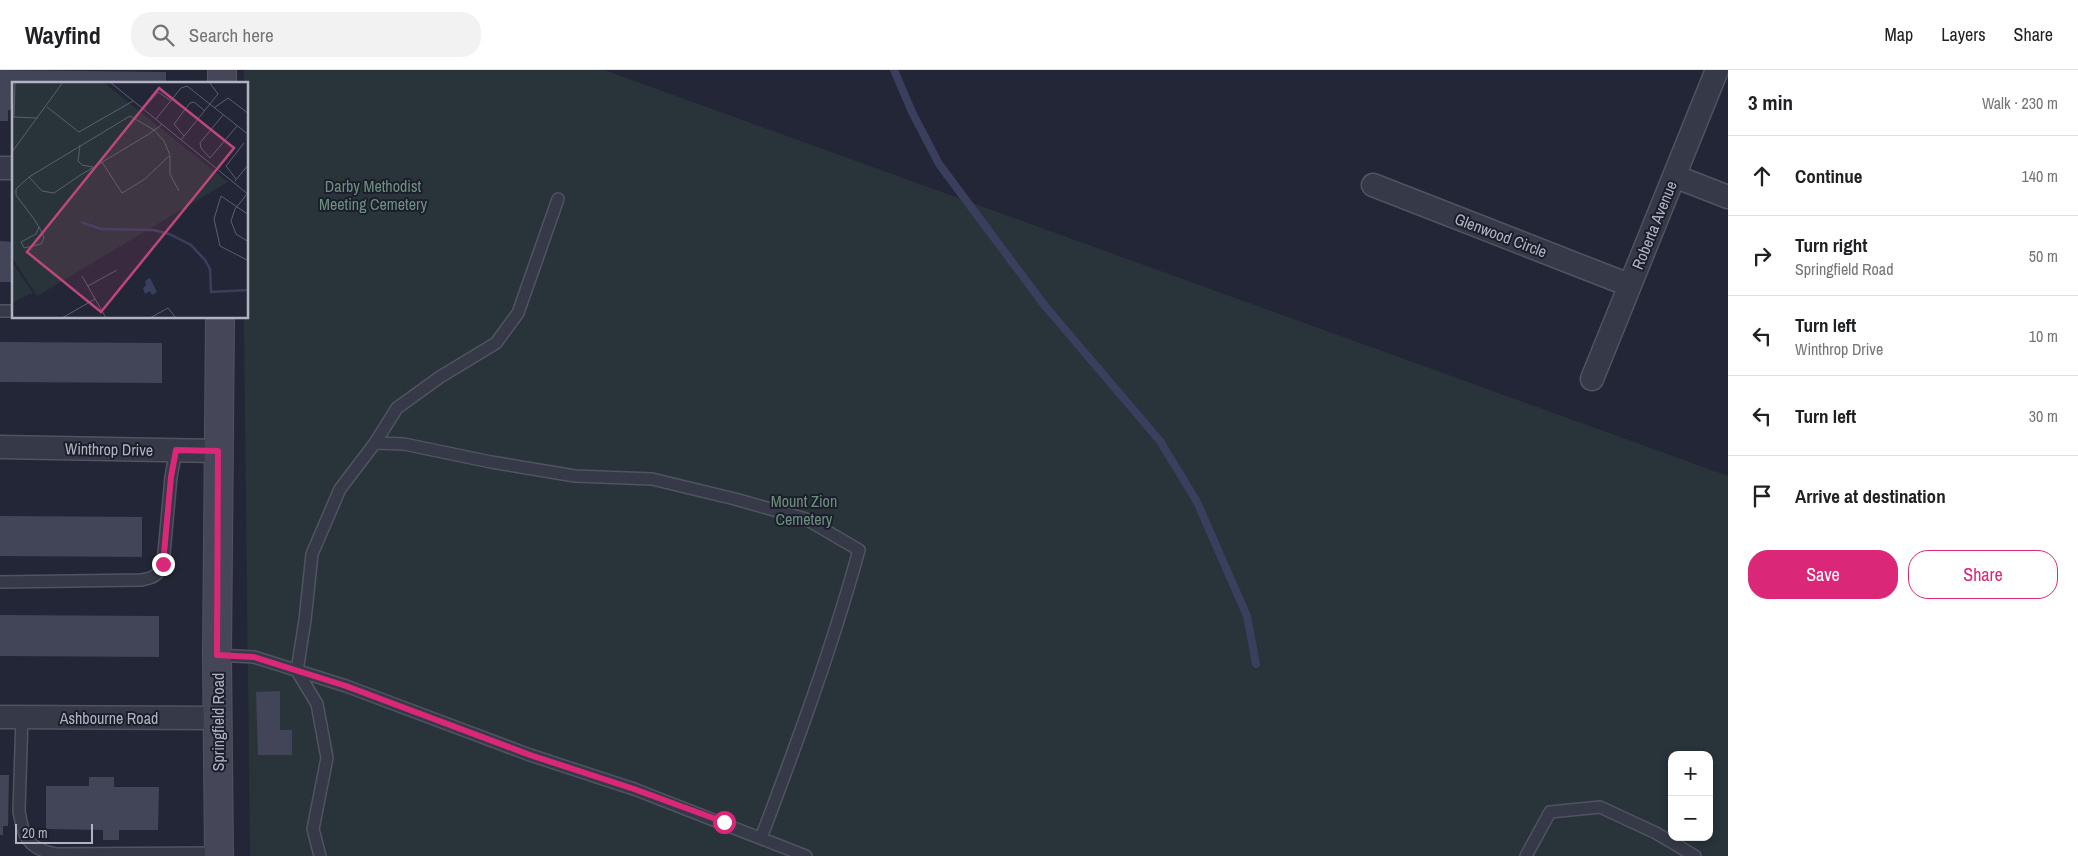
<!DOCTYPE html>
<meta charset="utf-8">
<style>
:root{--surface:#fff;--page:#f2f2f2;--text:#202124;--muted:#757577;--line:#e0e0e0;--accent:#db2777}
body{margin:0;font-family:"Archivo Narrow",sans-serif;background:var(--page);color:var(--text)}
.controls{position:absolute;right:15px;bottom:15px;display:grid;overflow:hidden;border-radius:10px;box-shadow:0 2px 8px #0003}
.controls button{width:45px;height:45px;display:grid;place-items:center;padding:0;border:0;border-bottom:1px solid var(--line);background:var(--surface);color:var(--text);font:25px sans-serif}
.scale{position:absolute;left:15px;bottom:12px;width:78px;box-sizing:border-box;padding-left:5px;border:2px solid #b1b3c3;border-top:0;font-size:14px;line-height:18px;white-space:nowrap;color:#b1b3c3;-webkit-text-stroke:4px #1c1e2b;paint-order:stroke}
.stop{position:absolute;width:15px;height:15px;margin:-11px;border:4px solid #db2777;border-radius:50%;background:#fff}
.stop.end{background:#db2777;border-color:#fff;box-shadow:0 1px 5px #0008}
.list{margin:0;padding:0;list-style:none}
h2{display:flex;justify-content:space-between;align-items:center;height:65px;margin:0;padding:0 20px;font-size:21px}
h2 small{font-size:16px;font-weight:400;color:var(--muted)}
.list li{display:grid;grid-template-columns:32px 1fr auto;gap:15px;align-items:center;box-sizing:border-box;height:80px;padding:0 20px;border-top:1px solid var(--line)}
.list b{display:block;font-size:19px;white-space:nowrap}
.list p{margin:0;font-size:16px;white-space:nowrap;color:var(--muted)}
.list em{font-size:16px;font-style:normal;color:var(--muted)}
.actions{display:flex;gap:10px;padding:15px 20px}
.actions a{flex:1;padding:11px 0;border:1px solid var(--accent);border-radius:20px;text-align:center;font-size:18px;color:var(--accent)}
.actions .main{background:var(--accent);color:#fff}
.icon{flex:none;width:28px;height:28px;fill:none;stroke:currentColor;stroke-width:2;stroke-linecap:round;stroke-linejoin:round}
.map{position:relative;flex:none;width:1728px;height:786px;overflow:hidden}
header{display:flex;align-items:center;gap:30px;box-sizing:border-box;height:70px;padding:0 25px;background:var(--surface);border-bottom:1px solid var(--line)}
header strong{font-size:24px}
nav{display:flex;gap:28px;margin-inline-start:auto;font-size:18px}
.search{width:350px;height:45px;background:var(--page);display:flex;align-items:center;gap:12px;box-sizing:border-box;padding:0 18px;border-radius:20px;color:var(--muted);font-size:19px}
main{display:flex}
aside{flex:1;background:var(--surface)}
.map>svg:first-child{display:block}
.green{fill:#28343a;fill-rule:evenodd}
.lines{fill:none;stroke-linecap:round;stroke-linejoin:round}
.stream{stroke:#3a3f5d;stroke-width:8}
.building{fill:#424557}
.lane-casing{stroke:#515361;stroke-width:14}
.street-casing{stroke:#515361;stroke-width:25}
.secondary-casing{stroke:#515361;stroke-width:30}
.lane{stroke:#363947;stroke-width:11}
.street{stroke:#363947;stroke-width:22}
.secondary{stroke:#454759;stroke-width:28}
.route{stroke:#db2777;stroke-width:6}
.labels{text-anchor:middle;stroke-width:4;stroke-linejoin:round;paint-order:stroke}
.park-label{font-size:16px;fill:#6b917e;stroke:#1c1e2b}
.street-label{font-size:16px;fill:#b1b3c3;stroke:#1c1e2b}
.inset-river{fill:none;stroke:#3a3f5d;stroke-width:2.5}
.inset-road{fill:none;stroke:#5c5e6e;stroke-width:1}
.view{fill:#bd467a;fill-opacity:0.15;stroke:#bd467a;stroke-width:2.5}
.inset-edge{fill:none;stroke:#b1b3c3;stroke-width:2.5}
</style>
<header>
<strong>Wayfind</strong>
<div class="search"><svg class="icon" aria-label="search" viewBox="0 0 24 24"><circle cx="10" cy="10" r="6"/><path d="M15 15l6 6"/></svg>Search here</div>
<nav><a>Map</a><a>Layers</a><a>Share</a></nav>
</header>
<main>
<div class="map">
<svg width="1728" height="786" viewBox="0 0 1728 786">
<rect width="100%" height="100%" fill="#232636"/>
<path class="green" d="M244,0H604L1728,406V786H250L244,257V248H248V14H244ZM1672,685H1709V767H1672Z"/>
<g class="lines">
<path class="stream" d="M894,0L912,42L939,94L1045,236L1160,371L1197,432L1247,546L1256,594"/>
</g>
<path class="building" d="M0,0L166,2V14H14V40H8V51H0Z
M0,171L14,172V212H0Z
M0,272L162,273V313L0,312Z
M0,446L142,447V487L0,486Z
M0,545L159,546V587L0,586Z
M280,621V660H292V685H258L256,622Z
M0,705H9L8,756H3V765H0Z
M89,707H114V717H159L158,760H119V770H103V760L46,759V716H89Z"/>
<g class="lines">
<g class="lane-casing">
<path id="lane" d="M0,241H14
M375,373L397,338L440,307L496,273L518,243L558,129
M0,512L141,510C153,508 158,506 163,494L171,407L176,380
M217,585L254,587L346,616L530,685L634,719L806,786
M22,647L19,741C23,767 28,779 56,784L218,783
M320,786L313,759L327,688L317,634L297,601L305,550L312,484L340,419L375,373L404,374L491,392L575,406L652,409L735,429L806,449L859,480C832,578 797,673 761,768
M1526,786L1550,742L1600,737L1656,763L1695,786"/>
</g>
<g class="street-casing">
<path id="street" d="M0,98H14
M1674,106L1728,127
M1373,115L1629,215
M1592,309L1717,0
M0,377L218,381
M0,647L217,648"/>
</g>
<g class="secondary-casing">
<path id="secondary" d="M222,14V0
M219,786L217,585L220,248"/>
</g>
<use href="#lane" class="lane"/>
<use href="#street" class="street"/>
<use href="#secondary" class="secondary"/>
</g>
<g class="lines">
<path class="route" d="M163,494L171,407L176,380L218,381L217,585L254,587L346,616L530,685L634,719L724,752"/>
</g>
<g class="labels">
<g class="park-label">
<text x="373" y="122">Darby Methodist<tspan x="373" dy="18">Meeting Cemetery</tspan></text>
<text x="804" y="437">Mount Zion<tspan x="804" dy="18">Cemetery</tspan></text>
</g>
<g class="street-label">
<text transform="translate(1654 155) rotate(-68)" y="6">Roberta Avenue</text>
<text transform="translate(1501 165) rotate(21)" y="6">Glenwood Circle</text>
<text transform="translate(109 379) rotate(1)" y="6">Winthrop Drive</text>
<text x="109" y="654">Ashbourne Road</text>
<text transform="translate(218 652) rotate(-90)" y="6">Springfield Road</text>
</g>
</g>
<g transform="translate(12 12)">
<rect width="236" height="236" fill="#232636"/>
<path d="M0,0H91L216,100L25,214L0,175ZM0,180L21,211L0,221Z" fill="#28343a"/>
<path d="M138,196L145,210L140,213L138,209L133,212L131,206L134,203L133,199Z" fill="#3a3f5d"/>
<path class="inset-river" d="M69,140L89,147L141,148L157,152L179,163L193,178L198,187L199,210L237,208"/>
<path class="inset-road" d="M98,0L237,113M35,25L67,50L121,19M202,26L216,16L237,32M131,27L146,10L159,19M0,35L26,36M2,35L3,0M144,37L169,6L175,4L237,53M172,54L162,42L178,21L182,20L193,29M169,58L206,12L197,0M68,63L66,79L70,83L81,85M0,70L51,0M158,74V92L167,109M198,76L189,66L188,61L211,33M198,76L225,44M90,80L110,111L133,97L158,73L152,59L142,48L118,34L17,95L30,109L42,111L67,94L137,52L142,48L147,45L150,42M17,95L4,107V113L22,137L27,145L30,151L32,156L29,162L12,166L9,160L24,152L27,145M224,97L214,84L232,61M223,99L237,82M235,112L223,127L219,139L224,152L237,160M237,133L209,114L202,137L208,164L237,179M70,194L94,236M76,204L105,188M50,236L83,217M138,236L156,226L164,236"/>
<path class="view" d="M147,6L222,66L89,230L15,170Z"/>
<rect width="236" height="236" class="inset-edge"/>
</g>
</svg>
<div class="controls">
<button>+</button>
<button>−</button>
</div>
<div class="scale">20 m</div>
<div class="stop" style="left:724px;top:752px"></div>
<div class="stop end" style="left:163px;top:494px"></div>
</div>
<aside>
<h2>3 min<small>Walk · 230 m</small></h2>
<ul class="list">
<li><svg class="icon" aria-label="ahead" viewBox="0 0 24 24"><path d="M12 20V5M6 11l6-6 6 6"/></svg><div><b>Continue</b></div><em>140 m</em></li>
<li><svg class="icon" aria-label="right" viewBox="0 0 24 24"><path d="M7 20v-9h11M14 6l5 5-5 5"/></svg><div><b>Turn right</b><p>Springfield Road</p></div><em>50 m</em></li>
<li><svg class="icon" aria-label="left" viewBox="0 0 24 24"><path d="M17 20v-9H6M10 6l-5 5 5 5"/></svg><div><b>Turn left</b><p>Winthrop Drive</p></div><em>10 m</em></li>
<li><svg class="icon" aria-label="left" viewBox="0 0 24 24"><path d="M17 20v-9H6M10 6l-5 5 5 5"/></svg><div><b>Turn left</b></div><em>30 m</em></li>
<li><svg class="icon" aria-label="arrive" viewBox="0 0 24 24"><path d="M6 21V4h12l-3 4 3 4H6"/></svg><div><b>Arrive at destination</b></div></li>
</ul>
<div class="actions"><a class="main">Save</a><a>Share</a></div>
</aside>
</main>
